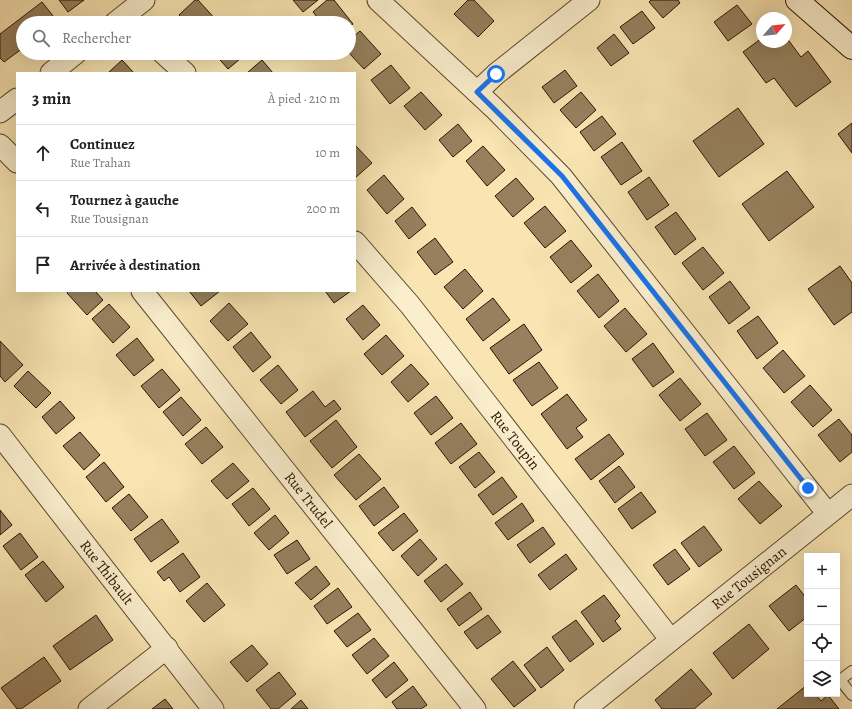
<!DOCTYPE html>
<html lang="fr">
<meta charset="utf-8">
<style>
:root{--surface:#fff;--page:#f2f2f2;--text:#202124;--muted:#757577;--line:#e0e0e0}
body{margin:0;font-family:Alegreya,serif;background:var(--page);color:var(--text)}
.controls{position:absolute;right:12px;bottom:12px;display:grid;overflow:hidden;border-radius:0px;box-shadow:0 4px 16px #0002}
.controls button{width:36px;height:36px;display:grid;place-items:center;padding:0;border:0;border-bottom:1px solid var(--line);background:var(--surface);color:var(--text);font:20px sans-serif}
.compass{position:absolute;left:756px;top:12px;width:36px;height:36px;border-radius:50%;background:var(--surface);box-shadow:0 4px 16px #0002;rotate:63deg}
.stop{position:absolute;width:12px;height:12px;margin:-9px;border:3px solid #1a73e8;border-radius:50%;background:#fff}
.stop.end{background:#1a73e8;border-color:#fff;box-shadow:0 1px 4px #0008}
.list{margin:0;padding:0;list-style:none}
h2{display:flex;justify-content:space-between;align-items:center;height:52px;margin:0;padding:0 16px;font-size:17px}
h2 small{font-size:13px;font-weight:400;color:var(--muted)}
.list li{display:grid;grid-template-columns:26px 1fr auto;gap:12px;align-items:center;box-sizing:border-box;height:56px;padding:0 16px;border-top:1px solid var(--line)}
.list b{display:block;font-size:15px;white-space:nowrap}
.list p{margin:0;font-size:13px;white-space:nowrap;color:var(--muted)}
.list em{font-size:13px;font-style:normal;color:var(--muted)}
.icon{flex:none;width:22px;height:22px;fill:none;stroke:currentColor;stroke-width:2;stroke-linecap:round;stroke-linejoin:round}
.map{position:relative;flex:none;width:852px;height:709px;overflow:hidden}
.search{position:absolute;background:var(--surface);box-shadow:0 4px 16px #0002;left:16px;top:16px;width:340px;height:44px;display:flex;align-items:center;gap:10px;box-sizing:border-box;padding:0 14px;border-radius:22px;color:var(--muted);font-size:15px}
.panel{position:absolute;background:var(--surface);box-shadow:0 4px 16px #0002;left:16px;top:72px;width:340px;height:220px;border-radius:0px}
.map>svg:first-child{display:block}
.building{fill:#96805e;stroke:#2c1302}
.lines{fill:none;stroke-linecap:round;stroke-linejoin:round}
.lane-casing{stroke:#5f482e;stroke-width:12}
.street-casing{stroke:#5f482e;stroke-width:23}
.secondary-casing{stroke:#2c1302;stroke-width:24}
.lane{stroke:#faeecd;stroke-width:10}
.street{stroke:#faeecd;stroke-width:21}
.secondary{stroke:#faeecd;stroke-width:22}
.route{stroke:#1a73e8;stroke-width:5}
.labels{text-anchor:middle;stroke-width:4;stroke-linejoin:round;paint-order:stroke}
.street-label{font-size:15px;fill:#2c1302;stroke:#faeecd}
</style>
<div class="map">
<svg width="852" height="709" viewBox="0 0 852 709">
<rect width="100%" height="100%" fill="#f8e5b2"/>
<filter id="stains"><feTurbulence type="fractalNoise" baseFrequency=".005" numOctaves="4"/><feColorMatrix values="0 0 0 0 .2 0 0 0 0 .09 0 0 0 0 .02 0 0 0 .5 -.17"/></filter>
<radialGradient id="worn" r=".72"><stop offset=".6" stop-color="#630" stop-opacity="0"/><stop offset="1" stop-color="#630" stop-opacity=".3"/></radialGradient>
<path class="building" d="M59,0H84L68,12Z
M195,0H198L217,21L214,23H187L179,15Z
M293,0H318L303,12Z
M327,0H334L353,24L349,27V23H322L313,12Z
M468,0H474L494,21L478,37L454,14Z
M651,0H678L680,3L663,18L649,2Z
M42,2L57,21L55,23H23V48L4,62L0,58V34Z
M737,5L752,24L728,41L714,22Z
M642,11L655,28L633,44L620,27Z
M360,31L381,54L364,69L349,53V40Z
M614,34L629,53L611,66L597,48Z
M786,37L801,57L808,51L831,82L796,107L774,78L766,83L743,52L762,38V42H786Z
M214,53H245L246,54L228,69Z
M122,60L134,73H108Z
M262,60L273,73H247Z
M391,65L410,88L390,104L371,80Z
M565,70L577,86L554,103L542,87Z
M421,92L442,115L425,130L404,106Z
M581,92L596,110L576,128L560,110Z
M738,108L764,144L719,177L693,141Z
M602,116L616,134L594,151L580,132Z
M852,123V153L838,134Z
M458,124L472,141L453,157L439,140Z
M622,142L642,171L621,185L601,157Z
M355,145L372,163L355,178Z
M483,146L505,170L487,186L466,161Z
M787,171L814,207L769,241L742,204Z
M384,175L404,199L387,214L367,190Z
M649,177L669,205L647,220L628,192Z
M516,178L534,199L513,217L495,196Z
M545,206L566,231L545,248L524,223Z
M412,207L426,225L409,239L395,221Z
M676,212L696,239L675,255L655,227Z
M435,238L453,262L435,275L417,252Z
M571,240L592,266L571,283L550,257Z
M703,247L724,273L703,290L682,263Z
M840,266L852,283V312L834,325L808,289Z
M465,269L483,291L463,309L444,287Z
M598,274L619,301L599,318L577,291Z
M730,281L750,308L729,324L709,297Z
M68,291H95L103,300L87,315L67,293Z
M189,291H220L201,306Z
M325,291H351L334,303Z
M493,298L510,320L483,341L466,319Z
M229,303L248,324L228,341L210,321Z
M109,304L130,327L113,343L92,319Z
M363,305L380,325L363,340L346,319Z
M625,308L647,334L626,352L604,326Z
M758,316L778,343L757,359L737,331Z
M524,324L542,350L509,374L490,348Z
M251,332L271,357L253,372L233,347Z
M386,335L404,356L382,375L364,354Z
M137,338L154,360L134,376L116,355Z
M0,341L23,365L5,382L0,376Z
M653,343L674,372L653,387L632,359Z
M783,350L805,376L784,393L763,368Z
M539,362L558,388L532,406L513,380Z
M411,364L429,384L408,402L391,382Z
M278,365L298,390L281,404L260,380Z
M162,369L180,390L159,408L141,386Z
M28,371L51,393L36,408L14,386Z
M680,378L701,404L680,421L659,395Z
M810,385L832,410L813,427L791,402Z
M313,391L325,407L334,400L341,409L305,437L286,412Z
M567,394L587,420L576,428L583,437L567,449L541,414Z
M436,396L453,418L431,435L414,413Z
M181,397L201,420L183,436L163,412Z
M60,401L75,418L56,434L42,417Z
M707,413L727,440L705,456L685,429Z
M839,419L852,435V452L840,462L818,435Z
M336,420L357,447L332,468L310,441Z
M461,423L477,444L451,464L435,443Z
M206,427L223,447L202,464L185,444Z
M80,432L100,455L84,470L63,446Z
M609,434L624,454L591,480L575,459Z
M734,446L755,473L734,489L713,462Z
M479,452L495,472L475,488L459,467Z
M359,454L381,479L356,500L334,475Z
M104,462L124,487L106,502L86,477Z
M233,463L249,481L227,499L211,481Z
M619,466L635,487L615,503L599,481Z
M502,477L517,497L493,515L478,495Z
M759,481L782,506L760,524L738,499Z
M384,487L399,507L374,526L359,506Z
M253,488L270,509L249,526L232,504Z
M641,492L656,512L632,529L618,509Z
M129,494L148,517L131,531L112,508Z
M522,503L534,521L508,540L495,523Z
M0,510L12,525L0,535Z
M404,513L418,531L393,551L378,533Z
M275,515L289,533L269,550L254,533Z
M162,519L179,542L151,562L134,539Z
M704,526L722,550L699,567L681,543Z
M543,527L555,544L530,563L517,545Z
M20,533L38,557L21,570L3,546Z
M420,539L437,559L418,576L401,556Z
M297,540L310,559L287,574L274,555Z
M675,549L690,569L668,585L653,565Z
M183,553L200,577L180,592L169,577L164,581L157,572Z
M566,554L577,569L550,590L538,575Z
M43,561L64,587L46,602L25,575Z
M446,564L463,584L441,602L424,581Z
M316,566L330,584L311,600L295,583Z
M207,583L225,605L204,622L186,601Z
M796,585L807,599V617L789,631L769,606Z
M338,588L352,607L327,624L314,606Z
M470,592L482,609L459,626L447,609Z
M604,595L620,616L615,621L621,629L603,642L581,612Z
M358,613L371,630L347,647L334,631Z
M96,615L113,640L70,670L53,646Z
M488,615L501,632L477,649L464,632Z
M576,620L594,644L570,662L552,637Z
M749,624L769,649L733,679L713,653Z
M374,638L389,656L367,674L352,655Z
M252,645L268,664L247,682L230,662Z
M547,647L564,670L541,688L524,665Z
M44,657L61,681L21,709H17L1,688Z
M513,661L536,690L514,707L491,679Z
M394,662L408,680L386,698L372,680Z
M691,669L712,694L694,709H662L655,700Z
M279,672L296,694L278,709H271L256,690Z
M807,685V694H815L821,701L828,695L839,709H777Z
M413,686L427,705L421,709H397L392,702Z
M165,699L173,709H152Z
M301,700L308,709H291Z"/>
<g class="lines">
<g class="lane-casing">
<path id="lane" d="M852,671L840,680L852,695"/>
</g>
<g class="street-casing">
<g id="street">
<path d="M378,0L494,108L561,176L828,514"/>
<path d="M115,23L144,0"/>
<path d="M163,53L185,73"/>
<path d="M51,73L76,53"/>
<path d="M477,92L496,74L589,0"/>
<path d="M0,112L17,99"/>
<path d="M0,145L17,162"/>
<path id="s1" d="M355,242L410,305L671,640"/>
<path id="s2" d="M142,291L475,709"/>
<path id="s3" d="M0,435L213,709"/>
<path d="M89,709L167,648"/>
<path id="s4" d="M585,709L852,495"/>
</g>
</g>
<g class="secondary-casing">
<path id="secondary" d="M797,0L852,48"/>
</g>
<use href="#lane" class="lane"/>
<use href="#street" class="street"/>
<use href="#secondary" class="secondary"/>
</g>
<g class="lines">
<path class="route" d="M496,74L477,92L562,176L808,488"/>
</g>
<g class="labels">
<g class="street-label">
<text dy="5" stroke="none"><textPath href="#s1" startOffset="255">Rue Toupin</textPath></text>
<text dy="5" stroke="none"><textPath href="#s2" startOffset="267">Rue Trudel</textPath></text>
<text dy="5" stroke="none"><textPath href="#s3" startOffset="174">Rue Thibault</textPath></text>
<text dy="5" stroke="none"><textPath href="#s4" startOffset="210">Rue Tousignan</textPath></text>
</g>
</g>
<rect width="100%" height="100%" filter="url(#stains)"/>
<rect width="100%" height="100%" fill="url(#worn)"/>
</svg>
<div class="controls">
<button>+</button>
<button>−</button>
<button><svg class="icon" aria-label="locate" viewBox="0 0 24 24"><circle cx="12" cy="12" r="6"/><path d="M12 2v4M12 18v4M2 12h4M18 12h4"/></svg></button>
<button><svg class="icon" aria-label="layers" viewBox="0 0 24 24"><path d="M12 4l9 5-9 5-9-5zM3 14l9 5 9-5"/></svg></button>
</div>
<svg class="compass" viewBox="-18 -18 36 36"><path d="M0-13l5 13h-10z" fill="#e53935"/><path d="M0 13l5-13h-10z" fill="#757577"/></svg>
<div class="stop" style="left:496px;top:74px"></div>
<div class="stop end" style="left:808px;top:488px"></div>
<div class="search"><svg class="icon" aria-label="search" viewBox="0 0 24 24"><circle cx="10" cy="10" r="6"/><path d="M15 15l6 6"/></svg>Rechercher</div>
<section class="panel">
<h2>3 min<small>À pied · 210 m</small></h2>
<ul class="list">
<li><svg class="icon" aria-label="ahead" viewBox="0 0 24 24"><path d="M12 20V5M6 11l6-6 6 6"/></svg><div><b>Continuez</b><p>Rue Trahan</p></div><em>10 m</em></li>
<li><svg class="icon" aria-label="left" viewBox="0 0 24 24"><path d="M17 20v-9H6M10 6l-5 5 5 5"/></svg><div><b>Tournez à gauche</b><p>Rue Tousignan</p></div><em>200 m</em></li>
<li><svg class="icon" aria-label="arrive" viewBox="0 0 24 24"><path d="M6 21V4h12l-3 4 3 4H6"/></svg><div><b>Arrivée à destination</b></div></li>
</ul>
</section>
</div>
